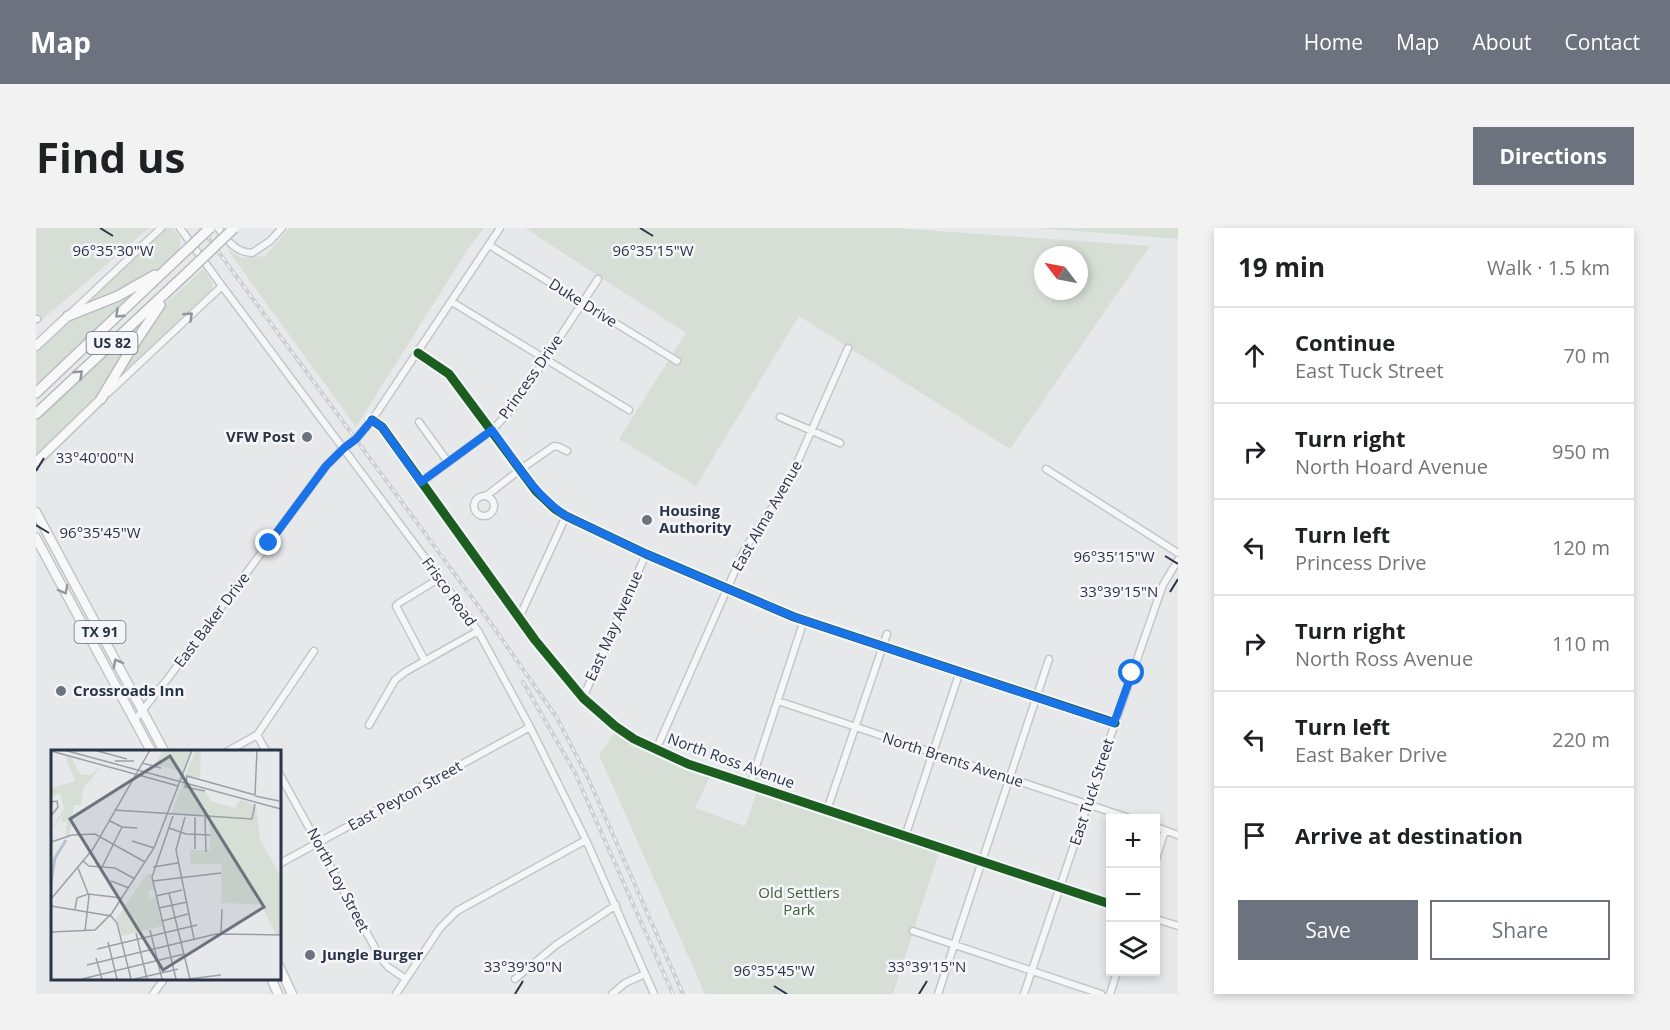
<!DOCTYPE html>
<meta charset="utf-8">
<style>
:root{--surface:#fff;--page:#f2f2f2;--text:#202124;--muted:#757577;--line:#e0e0e0;--accent:#6c737f}
body{margin:0;font-family:"Open Sans",sans-serif;background:var(--page);color:var(--text)}
.controls{position:absolute;right:18px;bottom:18px;display:grid;overflow:hidden;border-radius:0px;box-shadow:0 3px 9px #0003}
.controls button{width:54px;height:54px;display:grid;place-items:center;padding:0;border:0;border-bottom:2px solid var(--line);background:var(--surface);color:var(--text);font:30px sans-serif}
.compass{position:absolute;left:998px;top:18px;width:54px;height:54px;border-radius:50%;background:var(--surface);box-shadow:0 3px 9px #0003;rotate:302deg}
.stop{position:absolute;width:18px;height:18px;margin:-14px;border:4px solid #1a73e8;border-radius:50%;background:#fff}
.stop.end{background:#1a73e8;border-color:#fff;box-shadow:0 2px 6px #0008}
.list{margin:0;padding:0;list-style:none}
h2{display:flex;justify-content:space-between;align-items:center;height:78px;margin:0;padding:0 24px;font-size:26px}
h2 small{font-size:20px;font-weight:400;color:var(--muted)}
.list li{display:grid;grid-template-columns:39px 1fr auto;gap:18px;align-items:center;box-sizing:border-box;height:96px;padding:0 24px;border-top:2px solid var(--line)}
.list b{display:block;font-size:22px;white-space:nowrap}
.list p{margin:0;font-size:20px;white-space:nowrap;color:var(--muted)}
.list em{font-size:20px;font-style:normal;color:var(--muted)}
.actions{display:flex;gap:12px;padding:18px 24px}
.actions a{flex:1;padding:14px 0;border:2px solid var(--accent);border-radius:0px;text-align:center;font-size:21px;color:var(--accent)}
.actions .main{background:var(--accent);color:#fff}
.icon{flex:none;width:33px;height:33px;fill:none;stroke:currentColor;stroke-width:2;stroke-linecap:round;stroke-linejoin:round}
.map{position:relative;flex:none;width:1142px;height:766px;overflow:hidden;border-radius:0px}
header{display:flex;align-items:center;gap:36px;box-sizing:border-box;height:84px;padding:0 30px;background:var(--accent);color:#fff}
header strong{font-size:28px}
nav{display:flex;gap:33px;margin-inline-start:auto;font-size:21px}
.intro{display:flex;align-items:center;justify-content:space-between;box-sizing:border-box;height:144px;padding:0 36px}
h1{margin:0;font-size:42px}
.button{padding:15px 27px;border-radius:0px;background:var(--accent);color:#fff;font-size:21px;font-weight:700}
main{display:flex;gap:36px;padding:0 36px}
aside{flex:1;background:var(--surface);border-radius:0px;box-shadow:0 3px 9px #0003}
.map>svg:first-child{display:block}
.green{fill:#d6ded6;fill-rule:evenodd}
.lines{fill:none;stroke-linecap:round;stroke-linejoin:round}
.minor-casing{stroke:#c4c6c8;stroke-width:9}
.major-casing{stroke:#c2c5c8;stroke-width:11}
.highway-casing{stroke:#b8bbbf;stroke-width:12}
.minor{stroke:#f5f6f7;stroke-width:6}
.major{stroke:#f8f8f8;stroke-width:8}
.highway{stroke:#f8f8f8;stroke-width:9}
.rail-casing{stroke:#cecfd2;stroke-width:4}
.rail{stroke:#f4f6f9;stroke-width:1.5;stroke-dasharray:4.5;stroke-linecap:butt}
.highway-bridge-casing{stroke:#b8bbbf;stroke-width:12;stroke-linecap:butt}
.highway-bridge{stroke:#f8f8f8;stroke-width:9}
.cycleway-casing{stroke:#f4f6f9;stroke-width:13}
.cycleway{stroke:#1b5e20;stroke-width:9}
.oneway{stroke:#92969e}
.oneway2{stroke:#90959e}
.route{stroke:#1a73e8;stroke-width:8}
.ticks{fill:none;stroke:#2b3445;stroke-width:2}
.poi-dot{fill:#6c737f;stroke:#f4f6f9;stroke-width:2}
.labels{text-anchor:middle;stroke-width:5;stroke-linejoin:round;paint-order:stroke}
.shield{fill:#f4f6f9;stroke:#676e7b;stroke-width:1.5}
.shield-label{font-size:14px;font-weight:bold;fill:#2b3445}
.street-label{font-size:15px;fill:#2b3445;stroke:#f4f6f9}
.poi-label{font-size:15px;font-weight:bold;fill:#2b3445;stroke:#f4f6f9;text-anchor:start}
.park-label{font-size:15px;fill:#3f6138;stroke:#f4f6f9}
.inset-river{fill:none;stroke:#b4c4d5;stroke-width:3}
.inset-road{fill:none;stroke:#9ba0a8;stroke-width:1.5}
.view{fill:#6c737f;fill-opacity:0.15;stroke:#6c737f;stroke-width:3}
.inset-edge{fill:none;stroke:#2b3445;stroke-width:3}
.ticks-label{font-size:15px;text-anchor:middle;fill:#2b3445;stroke:#f4f6f9;stroke-width:5;stroke-linejoin:round;paint-order:stroke}
</style>
<header>
<strong>Map</strong>
<nav><a>Home</a><a>Map</a><a>About</a><a>Contact</a></nav>
</header>
<div class="intro"><h1>Find us</h1><a class="button">Directions</a></div>
<main>
<div class="map">
<svg width="1142" height="766" viewBox="0 0 1142 766">
<rect width="100%" height="100%" fill="#e6e8ea"/>
<path class="green" d="M0,0H113L0,97Z
M128,0H137L144,10V20C123,50 76,66 43,79Z
M254,0H448L433,19L320,199L191,21L206,30L229,28Z
M489,0H860L1114,18L974,221L763,88L660,258L583,211L650,105ZM1007,27H1043V63H1007Z
M1001,0H1142V11Z
M167,41L177,55L175,62L83,149L126,79Z
M99,63L100,64L14,146L0,156V120L32,92Z
M120,77L64,166L0,228V194Z
M579,504C610,521 641,536 674,549L659,580L709,598L721,563L903,624L857,766H669L563,527Z"/>
<g class="lines">
<g class="minor-casing">
<path id="minor" d="M144,0L186,58L404,350L442,403L494,499L550,612L618,766
M182,0C192,13 199,24 216,25L234,13L246,0
M453,17L641,133
M416,74L593,182
M36,84L125,0
M0,91H1
M382,125L413,146L500,263L519,281L530,288L610,326L758,389L1079,495
M72,165L186,58
M744,189L804,215
M336,192L346,199L499,412L547,470L579,498L598,511L652,536L1074,676
M383,194L412,234
M1010,241L1142,325
M385,254L456,202L478,179L562,51
M438 278a10 10 0 1 1 20 0a10 10 0 1 1-20 0Z
M450,268L485,241L518,218L523,219L531,223
M483,390L530,288
M389,433L360,378L363,375L404,350
M547,470L610,326
M742,473L1093,590
M98,493L133,449L290,238L308,220L320,211L336,192L464,0
M333,497L359,452L369,444L442,403
M221,507L230,523
M620,522L706,327L718,306L750,260L812,120
M192,523L221,507L278,423
M243,545L344,729L352,739L370,751
M714,557L768,392
M791,582L851,406
M1120,599L1142,607
M869,609L924,443
M1120,631L1129,602
M243,636L494,499
M1120,691L1142,698
M877,703L1065,766
M479,751L520,717L580,677
M117,766L129,750
M360,766L404,700L421,683L550,612
M576,766L589,755L609,746
M902,766L1013,431
M988,766L1079,495L1123,368L1127,357L1142,332
M1074,766L1081,744"/>
</g>
<g class="major-casing">
<path id="major" d="M0,118L32,88
M0,234L65,171
M0,284L128,523
M0,310L115,523
M243,738L256,766
M235,750L242,766"/>
</g>
<g class="highway-casing">
<path id="highway" d="M32,88L82,68L119,47
M0,165L141,31
M65,171L98,116L124,77
M0,186L152,44"/>
</g>
<use href="#minor" class="minor"/>
<use href="#major" class="major"/>
<use href="#highway" class="highway"/>
<g class="rail-casing">
<path id="rail" d="M165,0L459,401L521,490L552,550L647,766
M487,454L538,543L637,766"/>
</g>
<use href="#rail" class="rail"/>
<g class="highway-bridge-casing">
<path id="highway-bridge" d="M141,31L174,0
M152,44L198,0"/>
</g>
<use href="#highway-bridge" class="highway-bridge"/>
<g class="cycleway-casing">
<path id="cycleway" d="M382,125L413,146L500,263L519,281L530,288L610,326L758,389L1079,495
M336,192L346,199L499,412L547,470L579,498L598,511L652,536L1074,676"/>
</g>
<use href="#cycleway" class="cycleway"/>
</g>
<defs><path id="oneway-chevron" d="M-2-3.5L2.5 0L-2 3.5" fill="none" stroke-width="1.6" stroke-linecap="round" stroke-linejoin="round" transform="scale(1.5)"/></defs>
<g class="oneway">
<use href="#oneway-chevron" transform="translate(83 86) rotate(137)"/>
<use href="#oneway-chevron" transform="translate(43 146) rotate(-43)"/>
<use href="#oneway-chevron" transform="translate(28 362) rotate(62)"/>
<use href="#oneway-chevron" transform="translate(81 435) rotate(-118)"/>
</g>
<use class="oneway2" href="#oneway-chevron" transform="translate(153 88) rotate(-43)"/>
<g class="lines">
<path class="route" d="M233,315L290,238L308,220L320,211L336,192L346,199L385,254L456,202C478,232 498,267 530,288L610,326L758,389L1078,495L1096,445"/>
</g>
<path class="ticks" d="M64,0L77,8M604,0L617,8M0,243L8,230M0,297L13,305M1129,328L1142,336M1134,364L1142,351M738,758L751,766M479,766L487,753M883,766L891,753"/>
<g class="poi-dot">
<circle cx="271" cy="209" r="6"/>
<circle cx="611" cy="292" r="6"/>
<circle cx="25" cy="463" r="6"/>
<circle cx="274" cy="727" r="6"/>
</g>
<g class="labels">
<g class="shield">
<rect x="50.5" y="104" width="51" height="22" rx="4.5"/>
<rect x="38.5" y="393" width="51" height="22" rx="4.5"/>
</g>
<g class="shield-label">
<text x="76" y="120">US 82</text>
<text x="64" y="409">TX 91</text>
</g>
<g class="street-label">
<text transform="translate(547 75) rotate(32)" y="5">Duke Drive</text>
<text transform="translate(495 149) rotate(-55)" y="5">Princess Drive</text>
<text transform="translate(731 288) rotate(-60)" y="5">East Alma Avenue</text>
<text transform="translate(413 364) rotate(54)" y="5">Frisco Road</text>
<text transform="translate(176 392) rotate(-53)" y="5">East Baker Drive</text>
<text transform="translate(578 398) rotate(-66)" y="5">East May Avenue</text>
<text transform="translate(917 532) rotate(18)" y="5">North Brents Avenue</text>
<text transform="translate(695 533) rotate(20)" y="5">North Ross Avenue</text>
<text transform="translate(1056 564) rotate(-72)" y="5">East Tuck Street</text>
<text transform="translate(369 568) rotate(-29)" y="5">East Peyton Street</text>
<text transform="translate(302 652) rotate(62)" y="5">North Loy Street</text>
</g>
<g class="poi-label">
<text x="259" y="214" text-anchor="end">VFW Post</text>
<text x="623" y="288">Housing<tspan x="623" dy="17">Authority</tspan></text>
<text x="37" y="468">Crossroads Inn</text>
<text x="286" y="732">Jungle Burger</text>
</g>
<g class="park-label">
<text x="763" y="670">Old Settlers<tspan x="763" dy="17">Park</tspan></text>
</g>
</g>
<g transform="translate(15 522)">
<rect width="230" height="230" fill="#e6e8ea"/>
<path d="M112,0H140L132,22L104,14ZM145,0H150L149,27L134,26ZM14,5L20,7L30,25H39L50,17L32,39L30,55H23L19,85L14,87L16,72H10L13,64L0,80L13,58L9,44L0,46V38L24,31ZM132,33L155,42L160,51L184,58L190,49L205,56L209,90L229,125V184H225L186,109L208,154L170,153V114H140L139,100H159V66L120,65ZM96,124H101L103,140L97,141L99,149L105,147L111,176L71,186L65,169Z" fill="#d6ded6"/>
<path class="inset-river" d="M0,132L4,108L15,90"/>
<path class="inset-road" d="M13,0L230,59M43,0L76,9M0,1L102,29M64,11H83M91,13L110,18M102,29L127,36M154,41L134,37L136,26L204,45M204,45L206,0M204,46L228,51M0,52L6,51L7,57L0,66M63,60L201,69L204,54M122,66L101,127L125,229M134,67L125,100L143,189M144,67V99M154,67L155,102M59,71L71,77L86,78M118,78L135,84L159,85M81,91L103,98M0,92L21,85L44,84L94,112M32,111L38,116L64,118L84,129M51,117L71,77M102,117L127,113M27,118L38,146L34,181M60,131L78,138M102,131L170,123M118,143L139,229M105,146L131,140M0,149L42,99L99,0M0,156L60,166L66,173L80,229M108,158L136,152M24,159L26,148L37,144L71,148M111,171L137,164M99,180L111,229M0,182L44,180L61,163L103,98L141,0M85,183L96,229M170,184L171,159M57,192L66,229M46,199L146,175M45,208L51,229M36,215L165,184L230,185M31,229L133,204M84,229L127,219M138,229L170,225"/>
<path class="view" d="M119,6L213,157L112,220L19,69Z"/>
<rect width="230" height="230" class="inset-edge"/>
</g>
<g class="ticks-label">
<text x="77" y="28">96°35'30"W</text>
<text x="617" y="28">96°35'15"W</text>
<text x="59" y="235">33°40'00"N</text>
<text x="64" y="310">96°35'45"W</text>
<text x="1078" y="334">96°35'15"W</text>
<text x="1083" y="369">33°39'15"N</text>
<text x="487" y="744">33°39'30"N</text>
<text x="891" y="744">33°39'15"N</text>
<text x="738" y="748">96°35'45"W</text>
</g>
</svg>
<div class="controls">
<button>+</button>
<button>−</button>
<button><svg class="icon" aria-label="layers" viewBox="0 0 24 24"><path d="M12 4l9 5-9 5-9-5zM3 14l9 5 9-5"/></svg></button>
</div>
<svg class="compass" viewBox="-18 -18 36 36"><path d="M0-13l5 13h-10z" fill="#e53935"/><path d="M0 13l5-13h-10z" fill="#757577"/></svg>
<div class="stop" style="left:1096px;top:445px"></div>
<div class="stop end" style="left:233px;top:315px"></div>
</div>
<aside>
<h2>19 min<small>Walk · 1.5 km</small></h2>
<ul class="list">
<li><svg class="icon" aria-label="ahead" viewBox="0 0 24 24"><path d="M12 20V5M6 11l6-6 6 6"/></svg><div><b>Continue</b><p>East Tuck Street</p></div><em>70 m</em></li>
<li><svg class="icon" aria-label="right" viewBox="0 0 24 24"><path d="M7 20v-9h11M14 6l5 5-5 5"/></svg><div><b>Turn right</b><p>North Hoard Avenue</p></div><em>950 m</em></li>
<li><svg class="icon" aria-label="left" viewBox="0 0 24 24"><path d="M17 20v-9H6M10 6l-5 5 5 5"/></svg><div><b>Turn left</b><p>Princess Drive</p></div><em>120 m</em></li>
<li><svg class="icon" aria-label="right" viewBox="0 0 24 24"><path d="M7 20v-9h11M14 6l5 5-5 5"/></svg><div><b>Turn right</b><p>North Ross Avenue</p></div><em>110 m</em></li>
<li><svg class="icon" aria-label="left" viewBox="0 0 24 24"><path d="M17 20v-9H6M10 6l-5 5 5 5"/></svg><div><b>Turn left</b><p>East Baker Drive</p></div><em>220 m</em></li>
<li><svg class="icon" aria-label="arrive" viewBox="0 0 24 24"><path d="M6 21V4h12l-3 4 3 4H6"/></svg><div><b>Arrive at destination</b></div></li>
</ul>
<div class="actions"><a class="main">Save</a><a>Share</a></div>
</aside>
</main>
